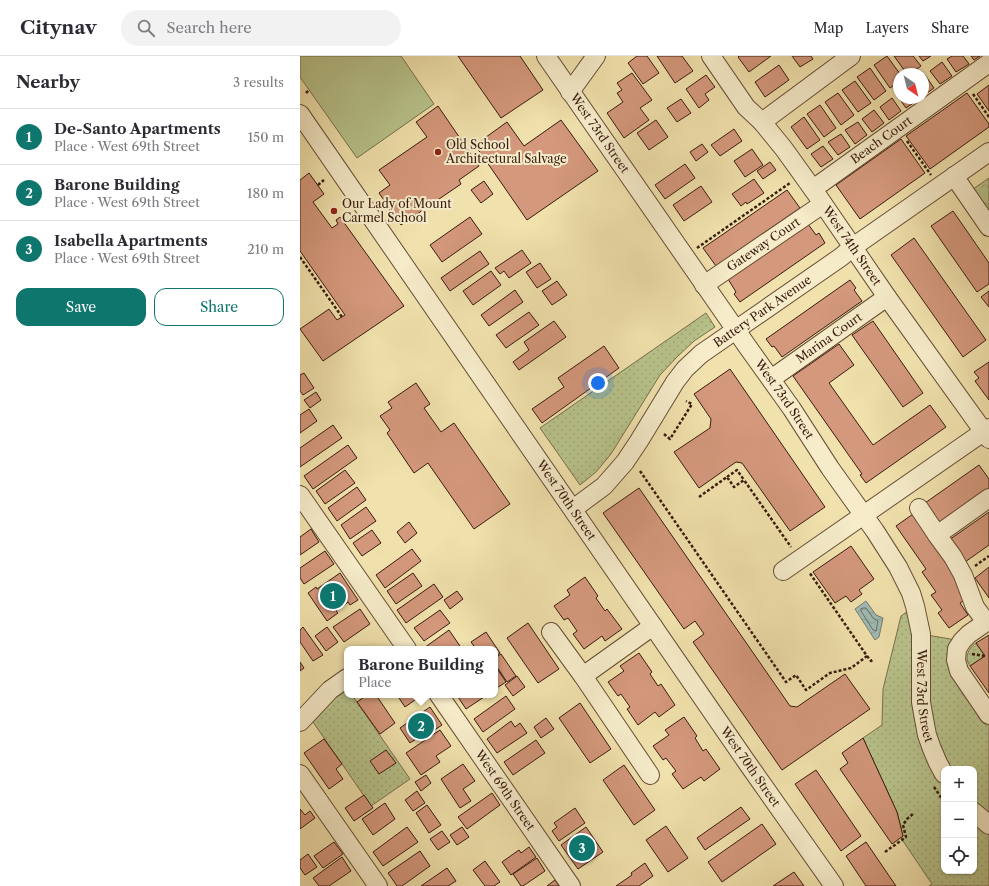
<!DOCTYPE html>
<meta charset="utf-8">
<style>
:root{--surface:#fff;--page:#f2f2f3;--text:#2b2b33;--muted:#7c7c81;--line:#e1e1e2;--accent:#0f766e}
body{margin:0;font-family:"Libre Caslon Text",serif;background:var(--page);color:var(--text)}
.controls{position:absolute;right:12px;bottom:12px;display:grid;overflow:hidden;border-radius:8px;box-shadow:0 1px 3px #0004}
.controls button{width:36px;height:36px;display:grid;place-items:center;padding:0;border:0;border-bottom:1px solid var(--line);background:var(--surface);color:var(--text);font:20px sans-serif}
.compass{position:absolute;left:593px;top:12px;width:36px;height:36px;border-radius:50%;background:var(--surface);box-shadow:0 1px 3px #0004;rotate:145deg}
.you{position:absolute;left:298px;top:327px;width:14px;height:14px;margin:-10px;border:3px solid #fff;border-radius:50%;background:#1a73e8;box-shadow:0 0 0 6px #1a73e833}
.badge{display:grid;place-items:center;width:26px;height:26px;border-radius:50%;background:var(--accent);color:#fff;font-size:13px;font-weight:700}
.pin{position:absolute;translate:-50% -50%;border:2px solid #fff;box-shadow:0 1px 4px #0006}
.popup{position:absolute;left:44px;top:590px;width:154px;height:52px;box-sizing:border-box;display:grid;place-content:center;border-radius:8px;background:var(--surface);filter:drop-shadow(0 1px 3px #0005);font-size:13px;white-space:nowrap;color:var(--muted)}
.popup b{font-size:15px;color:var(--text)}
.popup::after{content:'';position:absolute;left:50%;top:100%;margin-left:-8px;border:8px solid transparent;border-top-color:var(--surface)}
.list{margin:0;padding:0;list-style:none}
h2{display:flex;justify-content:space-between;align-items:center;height:52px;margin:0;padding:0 16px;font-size:17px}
h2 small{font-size:13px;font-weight:400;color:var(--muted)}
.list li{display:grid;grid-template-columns:26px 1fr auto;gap:12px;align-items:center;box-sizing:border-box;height:56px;padding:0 16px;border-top:1px solid var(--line)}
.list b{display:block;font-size:15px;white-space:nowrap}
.list p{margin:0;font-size:13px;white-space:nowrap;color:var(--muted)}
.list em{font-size:13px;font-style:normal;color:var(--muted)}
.actions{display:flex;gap:8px;padding:12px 16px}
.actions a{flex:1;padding:9px 0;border:1px solid var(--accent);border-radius:12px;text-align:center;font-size:14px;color:var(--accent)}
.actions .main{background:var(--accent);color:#fff}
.icon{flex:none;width:22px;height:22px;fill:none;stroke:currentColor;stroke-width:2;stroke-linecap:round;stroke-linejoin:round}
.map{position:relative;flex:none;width:689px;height:830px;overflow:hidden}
header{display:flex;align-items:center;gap:24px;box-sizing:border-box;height:56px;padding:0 20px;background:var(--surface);border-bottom:1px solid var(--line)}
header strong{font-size:19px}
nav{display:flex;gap:22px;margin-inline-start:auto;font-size:14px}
.search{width:280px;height:36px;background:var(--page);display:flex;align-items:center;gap:10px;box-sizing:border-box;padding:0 14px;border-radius:22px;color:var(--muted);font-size:15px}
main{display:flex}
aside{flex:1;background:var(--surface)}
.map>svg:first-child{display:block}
.grass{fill:url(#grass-dots);stroke:#786f4c;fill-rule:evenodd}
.park{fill:url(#park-crowns);stroke:#786f4c}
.pitch{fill:#b8c38b;stroke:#786f4c}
.water{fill:url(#water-waves);stroke:#767c72}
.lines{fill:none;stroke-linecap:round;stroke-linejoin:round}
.shore{stroke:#6c6c62;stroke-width:1}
.building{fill:#d4987c;stroke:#391b0e}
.minor-casing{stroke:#674d36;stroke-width:20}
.path{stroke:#391b0e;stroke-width:2.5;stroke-dasharray:3 2;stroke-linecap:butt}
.minor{stroke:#f6ecca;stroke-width:18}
.poi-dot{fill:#8f2418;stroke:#f6ecca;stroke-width:1.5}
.labels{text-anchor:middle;stroke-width:4;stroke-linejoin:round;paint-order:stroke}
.street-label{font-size:12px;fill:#391b0e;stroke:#f6ecca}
.poi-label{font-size:12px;fill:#391b0e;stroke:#f6ecca;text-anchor:start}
</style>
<header>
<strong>Citynav</strong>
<div class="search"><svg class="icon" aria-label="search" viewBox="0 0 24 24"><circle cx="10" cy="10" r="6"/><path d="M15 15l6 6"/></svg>Search here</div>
<nav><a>Map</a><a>Layers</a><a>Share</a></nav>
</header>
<main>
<aside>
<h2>Nearby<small>3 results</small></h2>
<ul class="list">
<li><span class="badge">1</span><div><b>De-Santo Apartments</b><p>Place · West 69th Street</p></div><em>150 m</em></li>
<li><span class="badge">2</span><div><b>Barone Building</b><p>Place · West 69th Street</p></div><em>180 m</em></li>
<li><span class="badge">3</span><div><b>Isabella Apartments</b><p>Place · West 69th Street</p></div><em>210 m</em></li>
</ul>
<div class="actions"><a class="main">Save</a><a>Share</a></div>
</aside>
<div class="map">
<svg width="689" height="830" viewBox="0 0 689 830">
<defs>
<pattern id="grass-dots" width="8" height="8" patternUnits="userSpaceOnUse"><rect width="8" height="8" fill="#b8c38b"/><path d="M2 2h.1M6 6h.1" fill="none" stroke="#9fa777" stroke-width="1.8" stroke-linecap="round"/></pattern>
<pattern id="park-crowns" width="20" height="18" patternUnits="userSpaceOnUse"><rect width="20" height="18" fill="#b8c38b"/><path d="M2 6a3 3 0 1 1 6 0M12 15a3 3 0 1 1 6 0" fill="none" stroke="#9fa777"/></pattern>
<pattern id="water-waves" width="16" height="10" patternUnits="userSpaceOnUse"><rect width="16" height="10" fill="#9fbcb5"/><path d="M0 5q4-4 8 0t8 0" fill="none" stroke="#8aa19a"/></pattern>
</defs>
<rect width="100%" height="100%" fill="#f1e2ad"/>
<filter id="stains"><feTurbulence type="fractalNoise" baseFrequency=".005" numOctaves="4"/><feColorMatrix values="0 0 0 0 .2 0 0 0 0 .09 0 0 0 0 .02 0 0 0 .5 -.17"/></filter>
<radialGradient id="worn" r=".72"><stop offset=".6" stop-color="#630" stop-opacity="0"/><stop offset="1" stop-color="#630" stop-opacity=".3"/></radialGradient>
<path class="grass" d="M406,257L415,271L394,285L378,300L360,319L311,398L296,416L280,429L240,372Z
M615,550L621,578L662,585L657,593L689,659V830H629L632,828L601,782L603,780L597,756L563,682L582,669L583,633L601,560ZM644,713H674V815H644Z
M676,587L685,600L670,610C664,601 668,593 676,587Z
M47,634V639H52L110,723L71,750L13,666L35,642Z"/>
<path class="park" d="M689,122V171L666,138Z"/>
<path class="pitch" d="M0,0H101L134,48L57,102L0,21Z"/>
<path class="water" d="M566,545L576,559L583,562L579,581L575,584L555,553Z"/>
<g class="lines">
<path class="shore" d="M564,552H566L573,562L578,565L576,575L573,574L561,555V553Z"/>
</g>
<path class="building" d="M158,0H220L243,34L201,62Z
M337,0H347L359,17L343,28L328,7Z
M357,0H382L393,15L375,27Z
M439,0H471L449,16L438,1Z
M492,0H511L513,3L500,11Z
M587,0L600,18L599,26L590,32L574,9Z
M594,0H613L621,10L610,18H607Z
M619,0H631L623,5Z
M652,0H663L669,8L656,16L647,3Z
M671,0H680L674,4Z
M642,6L652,20L640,28L630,15Z
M479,9L489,24L465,41L455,26Z
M570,12L586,35L574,44L557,21Z
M332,17L352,44L340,52L349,64L324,82L307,57L323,46L317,37L322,34L317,27Z
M406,19L415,31L405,38L409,44L399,52L386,33Z
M625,19L634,32L623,40V20Z
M555,25L571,47L558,56L542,34Z
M689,29V55L677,38Z
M538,37L554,59L541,69L525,46Z
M599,37V42H616L618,44L606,52L597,39Z
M667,37L689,68V71L630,113L606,80Z
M592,42L601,55L589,64L580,51Z
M381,43L391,57L377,66L367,52Z
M520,49L536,72L524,81L507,58Z
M138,50L179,110L159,124L161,128L101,169L79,137L90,129L79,114L127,81L116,66Z
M574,54L584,67L572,76L562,63Z
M504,61L520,84L507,93L491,71Z
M261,64L298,115L227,164L175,89L207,66L224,90Z
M356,64L368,81L349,94L337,77Z
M558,66L567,79L555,88L545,74Z
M434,73L442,85L420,100L411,89Z
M541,78L550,91L538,99L528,86Z
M601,83L625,117L560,163L536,129Z
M402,88L408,96L396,105L390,96Z
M523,90L533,103L521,111L511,98Z
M452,93L463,109L445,121L434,105Z
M470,106L476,114L463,123L457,115Z
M385,108L395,122L365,143L355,129Z
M9,117L24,138L13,146L32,172L38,168L36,164L40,161L104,250L23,305L0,273L29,253L37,264L45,259L0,195V124Z
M454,123L464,137L447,148L446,146L441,150L432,138Z
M184,125L193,138L181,147L171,134Z
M401,130L412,146L384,165L373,149Z
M487,134L500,152L416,210L403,192Z
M653,155L689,207V228L677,236L631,170Z
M170,161L182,178L142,206L130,189Z
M508,168L516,179L519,177L525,187L440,246L434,238L436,236L428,223Z
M614,182L686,284L663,301L591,199Z
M222,194L231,207L209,222L204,215L200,218L195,212Z
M180,195L189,208L150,235L141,222Z
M240,207L251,223L237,232L226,216Z
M191,215L201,229L173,249L163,235Z
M550,224L556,232L554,234L562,245L482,301L474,290L472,291L466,283Z
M257,225L267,239L252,249L242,235Z
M215,234L223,246L189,270L181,259Z
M689,235V251L681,241Z
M229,256L239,269L206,292L196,279Z
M254,265L266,281L219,314L213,306L229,294L224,286Z
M573,265L623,337L603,351L552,279Z
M539,288L554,309L529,327L573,389L630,349L646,371L566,427L560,419L562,418L493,320Z
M304,290L319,312L242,367L232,353L264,331L258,322Z
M689,306V344L675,325L679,322L674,316Z
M430,313L525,451L490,475L442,407L436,406L399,432L374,396L410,372L411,363L394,338Z
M4,317L14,332L3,339L0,335V319Z
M116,327L130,348L124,352L141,376L154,367L210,448L174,473L128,407L114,417L87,377L90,374L80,360L92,352L88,346Z
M16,336L21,344L10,352L4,344Z
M9,353L17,365L0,377V359Z
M33,369L42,382L0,411V392Z
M48,389L57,402L13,433L4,420Z
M679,409L689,423V435L640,469L625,447Z
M45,414L55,427L25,448L16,435Z
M57,431L66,444L37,465L28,452Z
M339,432L490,650L497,651L545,618L570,653L482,714L393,586L404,578L395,565L384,573L303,457Z
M66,451L76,465L50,483L41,469Z
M616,456L661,527L657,530L666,543L660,547L668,559L649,572L638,557L642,554L631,539L636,536L622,516L626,513L596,470Z
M689,456V489L665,506L649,484Z
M109,466L117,477L105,487L97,476Z
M11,473L19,486L0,499V481Z
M72,474L81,487L62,500L53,487Z
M551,490L574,523L559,534L562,538L551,546L546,540L535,547L513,516Z
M112,493L121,505L85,532L76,519Z
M25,495L34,508L4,528L0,522V512Z
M689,511V542L675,522Z
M40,517L58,544L50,549L48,546L36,555L38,557L27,565L8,537L16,531L17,533Z
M113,517L122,530L96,548L87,535Z
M285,521L298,540L296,542L305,555L307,553L322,573L305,585L302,580L284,593L273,578L277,575L268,562L264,564L254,550L270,539L267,534Z
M134,528L143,541L106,567L97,554Z
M157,535L163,543L150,553L144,544Z
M60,553L70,568L44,586L33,571Z
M140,554L150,567L124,585L114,572Z
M228,567L259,613L238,627L207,582Z
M3,571L23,599L13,605L0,586V574Z
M27,571L38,586L26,595L15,580Z
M149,574L162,593H125L124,592Z
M186,576L200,597L195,601V593H176L171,586Z
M689,579V637L670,610L685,600L676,587Z
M339,597L352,616L350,618L358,630L361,628L375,649L359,661L355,656L338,669L327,653L330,651L321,638L318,640L308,626L324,615L320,610Z
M201,598L216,620L207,626L195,608V602Z
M0,606L4,612L0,615Z
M198,614L206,626L195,633V616Z
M217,620L225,631L213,640L205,629Z
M67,639H76L95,667L80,678L57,646Z
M97,639H122L105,651Z
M161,639H187L166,653L158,641Z
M206,640L215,653L183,676L174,663Z
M280,647L311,693L290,707L259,662Z
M130,651L142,669L130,677L128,675L110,687L100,672Z
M384,661L397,680L395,682L403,695L406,693L420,713L404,725L401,721L383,733L372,718L376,715L366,702L363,704L353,690L369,679L365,674Z
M246,662L254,673L241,682L234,671Z
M211,665L215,671L220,667L227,677L197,697L187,683Z
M140,674L151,690L136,700L140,706L121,719L106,697Z
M563,682L597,756L603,780L592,788L540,713L548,707L542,697Z
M24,683L42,708L36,713L43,723L29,733L4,697Z
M236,684L245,697L213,719L204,706Z
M86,694L96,707L79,718L70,705Z
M163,708L175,725L163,733L171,745L160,752L141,723Z
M324,709L355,754L334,769L303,724Z
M516,714L561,780L541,795L495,728Z
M126,719L131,727L121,735L115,726Z
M117,735L125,747L113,755L105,744Z
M192,737L200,749L167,773L158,761Z
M64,739L73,752L54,765L45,752Z
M85,747L95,763L73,779L62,763Z
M127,749L141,769L129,777L116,757Z
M441,751L450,763L405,794L397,782Z
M275,752L285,767L259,785L252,775L257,771L254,767Z
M0,753L5,759L10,755L15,762L0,773Z
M462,768L476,788L422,826L408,806Z
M366,770L388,802L368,816L346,784Z
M107,771L118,786L83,810L73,796Z
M162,771L169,781L157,789L150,779Z
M286,771L303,796L278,813L261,789Z
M142,775L150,786L138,794L130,783Z
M34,786L43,798L23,812L14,800Z
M566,786L596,830H566L546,800Z
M229,791L236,801L211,819L202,806L219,794L221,797Z
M120,795L130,810L102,830H97L88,817Z
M8,798L17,811L5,819L0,812V804Z
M42,801L51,815L29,830H19L13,822Z
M237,802L245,815L223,830H221L213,818Z
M185,805L200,826L194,830H185L173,814Z
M345,807L353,820L339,830H316L332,819L331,817Z
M147,812L156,825L148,830H121Z
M494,816L504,830H473Z
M255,824L259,830H247Z"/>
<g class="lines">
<g class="minor-casing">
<g id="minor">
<path id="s1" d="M246,0L447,290L492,353L530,412L575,475L598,511L611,537L615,550L621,578V646L624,663L627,679L632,693L638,707L644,718"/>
<path id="s2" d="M411,0L446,51L462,66L484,93L517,139L587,241L689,383"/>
<path d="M270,36L296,0"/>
<path id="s3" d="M0,58L448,708L534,830"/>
<path d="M462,66L551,0"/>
<path d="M654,120L689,171"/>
<path id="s4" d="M513,133L689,7"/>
<path id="s5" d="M404,229L523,148"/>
<path id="s6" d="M471,323L587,241"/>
<path d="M0,439L107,593"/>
<path d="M619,452L637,479L689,442"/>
<path id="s7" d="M273,453L304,430L325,406L339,385L375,326L385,313L401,298L541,201L553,191L689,96"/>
<path d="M637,479L653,501L663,519L675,551L686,566"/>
<path d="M483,515L689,372"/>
<path d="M689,564L669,578L662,585L657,593L656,604L659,615L689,659"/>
<path d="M251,576L283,620L350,719"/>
<path d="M283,620L353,570"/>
<path id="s8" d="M139,639L271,830"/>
<path d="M0,666L30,634L47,622"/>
<path d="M0,718L78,830"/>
<path d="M674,756L689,769"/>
</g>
</g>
<path class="path" d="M6,37L9,34
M673,38L689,61
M607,85L631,119
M18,129L24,124
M397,192L490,127
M0,201L42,261
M364,378L370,383L392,348L386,345
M340,415L486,626L496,619L506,634L530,617L551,612L567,600L509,516
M427,421L437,414L444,424
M399,441L427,421L434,431L444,424L491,491
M675,510L689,500
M672,598L685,600
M567,600L571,605L574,603
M634,731L644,746
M585,796L606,781L603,769L607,763L614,757"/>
<use href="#minor" class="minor"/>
</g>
<g class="poi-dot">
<circle cx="138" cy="96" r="4"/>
<circle cx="34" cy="155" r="4"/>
</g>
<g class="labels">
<g class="street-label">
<text dy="4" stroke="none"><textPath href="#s1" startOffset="94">West 73rd Street</textPath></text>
<text dy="4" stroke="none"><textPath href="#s4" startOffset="84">Beach Court</textPath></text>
<text dy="4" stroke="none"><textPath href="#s5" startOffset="72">Gateway Court</textPath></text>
<text dy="4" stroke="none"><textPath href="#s2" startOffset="237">West 74th Street</textPath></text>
<text dy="4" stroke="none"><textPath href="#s7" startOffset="278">Battery Park Avenue</textPath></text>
<text dy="4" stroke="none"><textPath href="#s6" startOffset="71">Marina Court</textPath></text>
<text dy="4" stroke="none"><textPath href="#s1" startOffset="418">West 73rd Street</textPath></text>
<text dy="4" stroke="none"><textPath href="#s3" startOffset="469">West 70th Street</textPath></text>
<text dy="4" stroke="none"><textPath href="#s1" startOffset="754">West 73rd Street</textPath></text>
<text dy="4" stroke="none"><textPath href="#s3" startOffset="793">West 70th Street</textPath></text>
<text dy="4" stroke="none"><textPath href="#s8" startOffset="116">West 69th Street</textPath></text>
</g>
<g class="poi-label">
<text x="146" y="93">Old School<tspan x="146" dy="14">Architectural Salvage</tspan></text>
<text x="42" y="152">Our Lady of Mount<tspan x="42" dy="14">Carmel School</tspan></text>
</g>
</g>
<rect width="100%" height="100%" filter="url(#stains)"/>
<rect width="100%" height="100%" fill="url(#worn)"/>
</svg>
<div class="controls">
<button>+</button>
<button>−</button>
<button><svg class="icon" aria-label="locate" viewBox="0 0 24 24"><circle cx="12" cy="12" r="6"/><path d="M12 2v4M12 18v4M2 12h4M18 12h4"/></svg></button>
</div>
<svg class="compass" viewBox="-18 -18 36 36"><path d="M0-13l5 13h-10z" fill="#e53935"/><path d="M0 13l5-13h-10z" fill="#7c7c81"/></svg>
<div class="you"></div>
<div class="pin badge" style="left:33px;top:540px">1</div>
<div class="pin badge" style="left:121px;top:670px">2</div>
<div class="popup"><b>Barone Building</b>Place</div>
<div class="pin badge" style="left:282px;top:792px">3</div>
</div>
</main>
